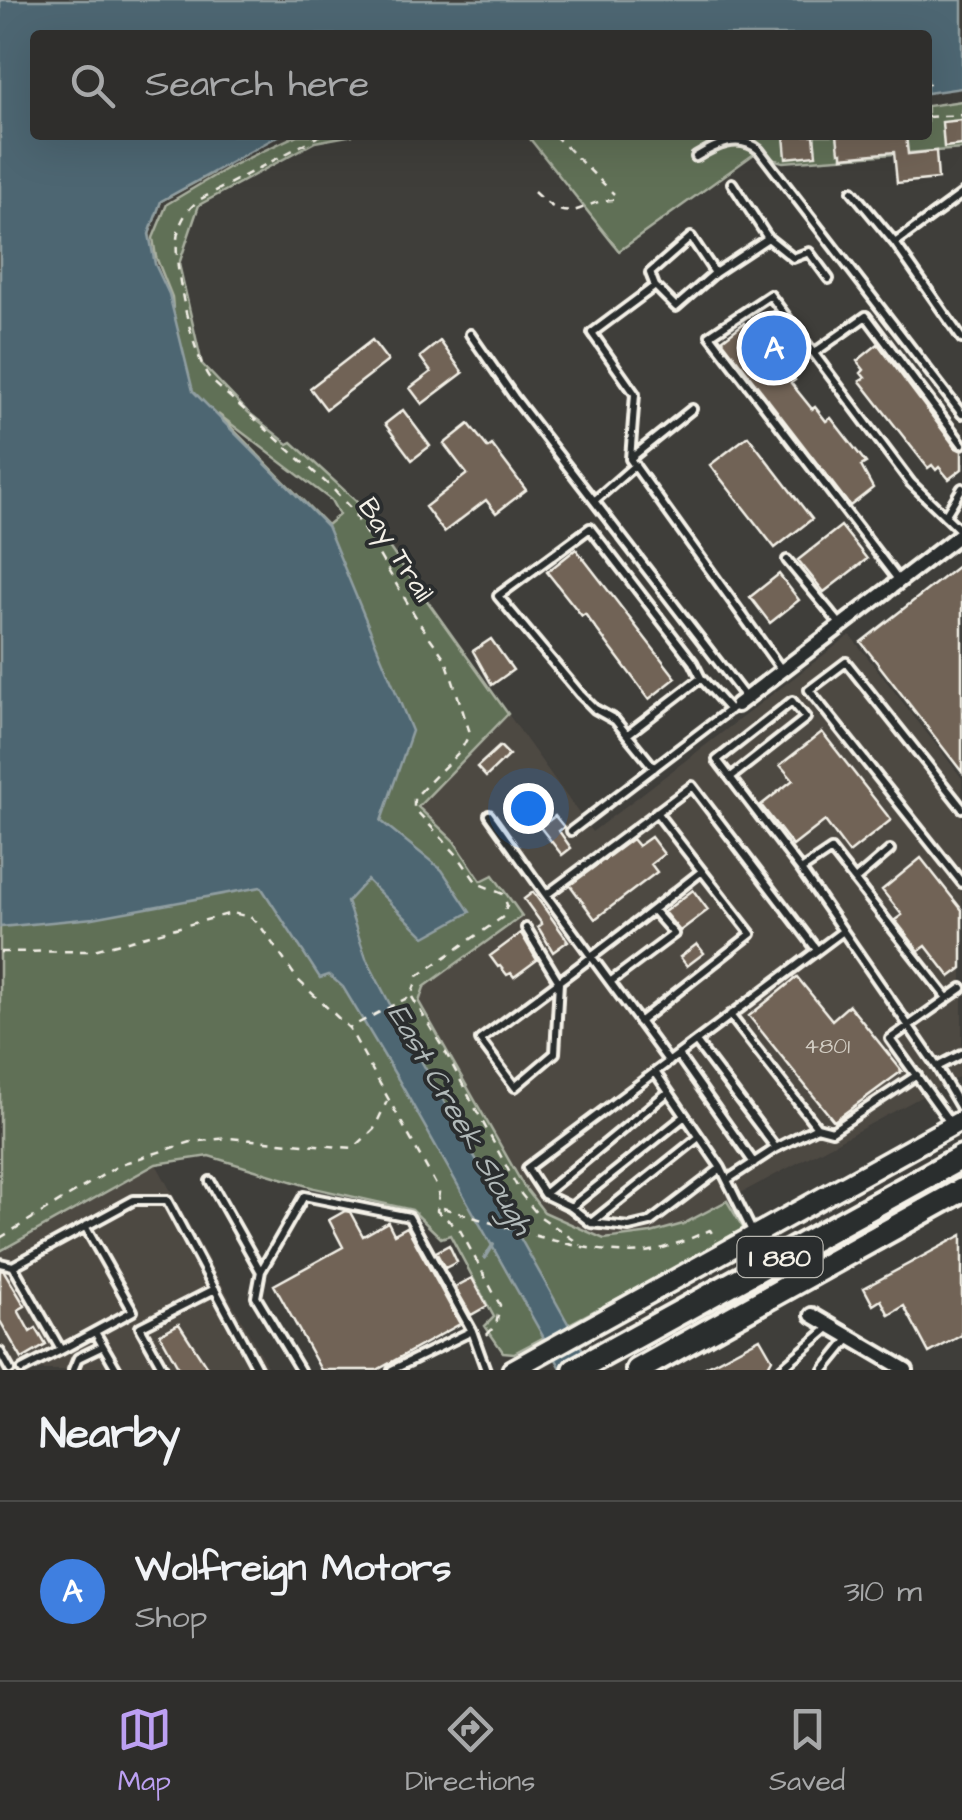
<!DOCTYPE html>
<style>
:root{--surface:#2f2e2c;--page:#373634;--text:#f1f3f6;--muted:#a7a8a9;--line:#4a4a48;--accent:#bca0f2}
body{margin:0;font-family:"Architects Daughter",sans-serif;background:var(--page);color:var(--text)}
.you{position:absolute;left:528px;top:808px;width:35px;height:35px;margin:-25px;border:8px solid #fff;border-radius:50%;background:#1a73e8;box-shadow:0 0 0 15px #1a73e833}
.badge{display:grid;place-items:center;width:65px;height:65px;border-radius:50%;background:var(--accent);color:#fff;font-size:32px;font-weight:700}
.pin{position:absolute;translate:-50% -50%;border:5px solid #fff;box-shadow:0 2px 10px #0006}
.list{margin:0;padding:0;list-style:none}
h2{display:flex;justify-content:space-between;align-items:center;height:130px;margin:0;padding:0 40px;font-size:42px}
h2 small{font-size:32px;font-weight:400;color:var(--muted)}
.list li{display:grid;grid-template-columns:65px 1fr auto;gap:30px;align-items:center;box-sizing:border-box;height:180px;padding:0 40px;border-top:2px solid var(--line)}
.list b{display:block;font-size:38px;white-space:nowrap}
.list p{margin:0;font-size:32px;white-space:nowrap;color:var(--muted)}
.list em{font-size:32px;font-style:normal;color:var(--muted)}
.icon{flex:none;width:55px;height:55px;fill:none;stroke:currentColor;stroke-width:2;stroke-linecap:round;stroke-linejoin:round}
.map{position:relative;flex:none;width:962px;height:1370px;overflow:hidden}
.search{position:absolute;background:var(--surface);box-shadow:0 10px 40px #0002;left:30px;right:30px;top:30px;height:110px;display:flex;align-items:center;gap:25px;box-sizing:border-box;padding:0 35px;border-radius:10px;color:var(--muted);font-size:38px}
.sheet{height:310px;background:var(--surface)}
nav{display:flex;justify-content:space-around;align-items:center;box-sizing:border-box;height:140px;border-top:2px solid var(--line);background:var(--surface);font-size:28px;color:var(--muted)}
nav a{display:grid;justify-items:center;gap:5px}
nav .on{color:var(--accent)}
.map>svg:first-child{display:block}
.built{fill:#4e4943}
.green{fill:#616f57;stroke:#aab0a0;stroke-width:2.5;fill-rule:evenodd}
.water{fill:#4d6672;stroke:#909ea1;stroke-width:2.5}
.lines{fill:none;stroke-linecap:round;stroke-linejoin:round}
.stream{stroke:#909ea1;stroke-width:4}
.building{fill:#716457;stroke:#f4f1e8;stroke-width:2.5}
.service-casing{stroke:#f4f1e8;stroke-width:14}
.minor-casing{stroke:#f4f1e8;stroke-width:20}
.secondary-casing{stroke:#f4f1e8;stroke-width:25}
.motorway-casing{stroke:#f4f1e8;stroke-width:30}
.path{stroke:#f4f1e8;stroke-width:2.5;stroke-dasharray:8 8;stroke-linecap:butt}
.service{stroke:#2a2d2e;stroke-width:6}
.minor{stroke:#2a2d2e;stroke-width:12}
.secondary{stroke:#2a2d2e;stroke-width:18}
.motorway{stroke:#2a2d2e;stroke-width:22}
.labels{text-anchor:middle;stroke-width:8;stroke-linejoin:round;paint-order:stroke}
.number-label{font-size:22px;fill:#d3cec4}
.shield{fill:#2a2d2e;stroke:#b7b6b0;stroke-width:2.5}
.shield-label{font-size:25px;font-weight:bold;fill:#f4f1e8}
.street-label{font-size:28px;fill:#f4f1e8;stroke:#2a2d2e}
.water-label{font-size:30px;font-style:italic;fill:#b1b9b9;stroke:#2a2d2e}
</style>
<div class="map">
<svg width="962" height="1370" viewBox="0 0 962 1370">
<rect width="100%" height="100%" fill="#3f3e3a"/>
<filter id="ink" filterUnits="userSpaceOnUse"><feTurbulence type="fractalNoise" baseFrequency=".01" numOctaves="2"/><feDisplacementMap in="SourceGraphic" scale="20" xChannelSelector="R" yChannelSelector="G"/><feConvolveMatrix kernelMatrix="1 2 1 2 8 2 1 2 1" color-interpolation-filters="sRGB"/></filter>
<g filter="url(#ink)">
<path class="built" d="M850,635L962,778V1075L683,1224L651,1233L603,1239L544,1212L523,1185L419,1001L424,987L522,915L481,881L454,841L417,807L508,714L592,832Z
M156,1164L269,1370H0V1251Z"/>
<path class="green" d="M0,0L35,35V135L211,174L161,201L149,234L155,264L173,309L172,297L156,257L153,238L167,204L229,167L297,135H353L315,142L199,205L179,264L202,364L248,412L288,444L292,442L356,501L508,714L418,807L454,841L481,881L493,875L522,916L424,987L419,1002L523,1185L544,1212L604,1239L651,1233L683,1224L727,1201L745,1231L514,1353L503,1352L485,1326L494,1317L450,1235L441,1238L412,1210L314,1188L209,1156L156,1164L0,1251ZM218,414L331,500L339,515L327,525Z
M962,101V149L783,162L754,154L619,251L527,135H927V106Z"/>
<path class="water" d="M0,0H962V88L927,93V35H35V135H280L161,201L149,234L155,264L169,294L193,391L327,526L412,731L381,821L442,870L470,912L425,937L367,880L347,902L366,958L395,1014L594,1370H562L398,1079L343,987L329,975L320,978L261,887L93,918L0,927Z"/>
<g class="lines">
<path class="stream" d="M485,1258L493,1245"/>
</g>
<path class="building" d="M962,120V145L944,147L942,122Z
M784,135H814L816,155L786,158Z
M837,135H906L908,154L936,151L938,179L897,183L894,152L842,157V152H839Z
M744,323L752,332L756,329L763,339L769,335L792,365L787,369L795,380L791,383L812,409L815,407L826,421L831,418L866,463L861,466L873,488L850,506L722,340Z
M372,340L388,361L326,409L310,388Z
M440,341L463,373L422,404L410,388L431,372L420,357Z
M878,344L956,448L962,451V469L949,479L939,467L936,470L932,465L928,468L860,381L865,378L861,373L864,370L857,361Z
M403,410L430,446L412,460L385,424Z
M469,424L488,448L492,445L526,490L496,513L486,500L444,532L425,507L467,474L444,444Z
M748,436L812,519L775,548L710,465Z
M841,526L867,559L824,592L798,560Z
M576,549L676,678L649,699L585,614L582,616L547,572Z
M958,566L962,571V772L861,642Z
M779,574L799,600L770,623L750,597Z
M491,639L513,670L492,685L473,651Z
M822,732L891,820L849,853L825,821L793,846L761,805L793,780L780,765Z
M500,746L509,755L486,777L477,767Z
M555,816L564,827L559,831L571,848L562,855L540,827Z
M651,837L664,854L651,864L657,872L595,919L570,885L632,839L638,846Z
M921,858L962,910V968L950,977L926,946L919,951L895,920L902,915L882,890Z
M693,890L708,910L680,931L664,912Z
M533,892L568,941L553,952L538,927L542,924L524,899Z
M521,933L537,960L514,977L511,973L507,975L500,966L498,967L490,956Z
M697,944L704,953L687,966L680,957Z
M797,977L832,1020L849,1005L902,1071L834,1121L749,1016Z
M345,1211L350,1212L363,1236L388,1222L394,1234L407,1227L460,1324L377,1370H321L274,1285L343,1247L329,1220Z
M962,1235V1335L929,1353L904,1306L889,1315L881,1300L873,1305L864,1288Z
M449,1245L457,1262L445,1268L436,1252Z
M0,1270L4,1271L25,1306L18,1310L30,1332L36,1328L46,1345L22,1359L0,1321Z
M472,1278L487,1306L471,1315L455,1287Z
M179,1324L207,1367L202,1370H180L160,1334Z
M760,1338L772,1359L766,1370H700Z"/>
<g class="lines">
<g class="service-casing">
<path id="service" d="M696,157C715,145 739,133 759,150L962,414
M852,191L895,243
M962,194L895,243L962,339
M768,238L793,258L809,252L829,279
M715,273L768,238L732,183
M655,286L676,307L715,273L691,237L650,273L655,286L592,333L635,394L630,459L781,669
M470,334L514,397L745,697
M814,353L866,316L962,444
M631,458L692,409
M594,501L635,465
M945,516L962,488
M787,560L840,624
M899,581L710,335L770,295L911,483L961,531
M628,734L701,678
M654,768L615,720L595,709L580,694L498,596L590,528L693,662L701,678L730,710
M731,777L806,718L792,701L717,760L801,870L937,1067
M962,808L846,662L809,690L962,883
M489,815L546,895
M571,831L732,708
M801,870L831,850L947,998
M855,880L890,850
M526,928L559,982L555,1053L515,1087L480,1040C555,985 629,929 702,871
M610,982L674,934L653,910
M730,1015L817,1127L776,1148
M639,1022L751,934L656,812
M696,1042L776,1148L727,1180
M962,1054L937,1067L962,1110
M678,1055L754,1163
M669,1062L546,895L692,786L817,950
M655,1072L721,1168
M951,1124L890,1039L962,988
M817,1127L832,1131L917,1075
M210,1181L260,1270
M544,1194L668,1092
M571,1207L685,1116
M591,1223L699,1137
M753,1233L721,1168L650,1222L629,1227L591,1223L571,1207L544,1194L527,1168L843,931
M0,1263L13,1266L134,1200H167L258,1370
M13,1266L61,1350L22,1370
M95,1332L117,1370
M61,1350L133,1311L85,1226
M0,1352L10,1370
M782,1368L830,1327
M73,1370L78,1358L103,1346
M164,1370L140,1327L215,1289
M300,1370L256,1297L261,1271L304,1196L409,1217L472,1331L486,1370
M392,1370L472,1331
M824,1370L850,1338"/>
</g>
<g class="minor-casing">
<path id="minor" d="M737,705L962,533
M812,1315L906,1370"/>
</g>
<g class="secondary-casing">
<path id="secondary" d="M512,1370L962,1120"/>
</g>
<g class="motorway-casing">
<path id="motorway" d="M575,1370L962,1157
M638,1370L962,1190"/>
</g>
<path class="path" d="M927,84H930
M927,117L962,115
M321,135L199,200C188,209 181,219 178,233C171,260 193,359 211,380L332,488L352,510L420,624L446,660L470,733L461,750L414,798V808L458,856L477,883L503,894L507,905L503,917L418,976L411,996L349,1028
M554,135L614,194
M756,135H759
M534,192C573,230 577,201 613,200
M0,952L90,951L232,913L250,917L259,924L298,980L349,1028L435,1183L439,1192L437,1211L460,1230L500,1305L496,1325L483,1339
M412,997L447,1055L521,1194L538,1215L581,1245
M443,1208C495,1223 600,1261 651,1251C670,1247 692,1238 710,1230L716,1240
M0,1238L121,1164L191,1142L228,1138L354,1148L374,1129L387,1101"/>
<use href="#service" class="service"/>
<use href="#minor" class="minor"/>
<use href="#secondary" class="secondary"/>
<use href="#motorway" class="motorway"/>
</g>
</g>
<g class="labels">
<g class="number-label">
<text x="827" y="1053">4801</text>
</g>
<rect class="shield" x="737.5" y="1237" width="85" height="40" rx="8"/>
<g class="shield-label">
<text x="780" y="1266">I 880</text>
</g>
<g class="street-label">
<text transform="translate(397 549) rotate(58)" y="10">Bay Trail</text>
</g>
<g class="water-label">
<text transform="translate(461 1119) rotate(60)" y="10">East Creek Slough</text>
</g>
</g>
</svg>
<div class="you"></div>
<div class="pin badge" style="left:774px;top:348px;background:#3f7fe0">A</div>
<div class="search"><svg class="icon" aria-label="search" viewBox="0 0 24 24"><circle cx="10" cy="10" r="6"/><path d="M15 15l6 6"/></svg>Search here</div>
</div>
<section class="sheet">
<h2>Nearby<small></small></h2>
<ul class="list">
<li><span class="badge" style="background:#3f7fe0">A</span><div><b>Wolfreign Motors</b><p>Shop</p></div><em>310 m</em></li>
</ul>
</section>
<nav>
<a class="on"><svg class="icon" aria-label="map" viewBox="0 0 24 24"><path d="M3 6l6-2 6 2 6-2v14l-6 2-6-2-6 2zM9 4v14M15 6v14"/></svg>Map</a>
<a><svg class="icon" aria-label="directions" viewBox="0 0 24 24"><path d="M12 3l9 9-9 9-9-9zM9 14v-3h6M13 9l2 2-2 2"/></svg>Directions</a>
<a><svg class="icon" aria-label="saved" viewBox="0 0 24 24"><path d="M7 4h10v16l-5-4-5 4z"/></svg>Saved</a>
</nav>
